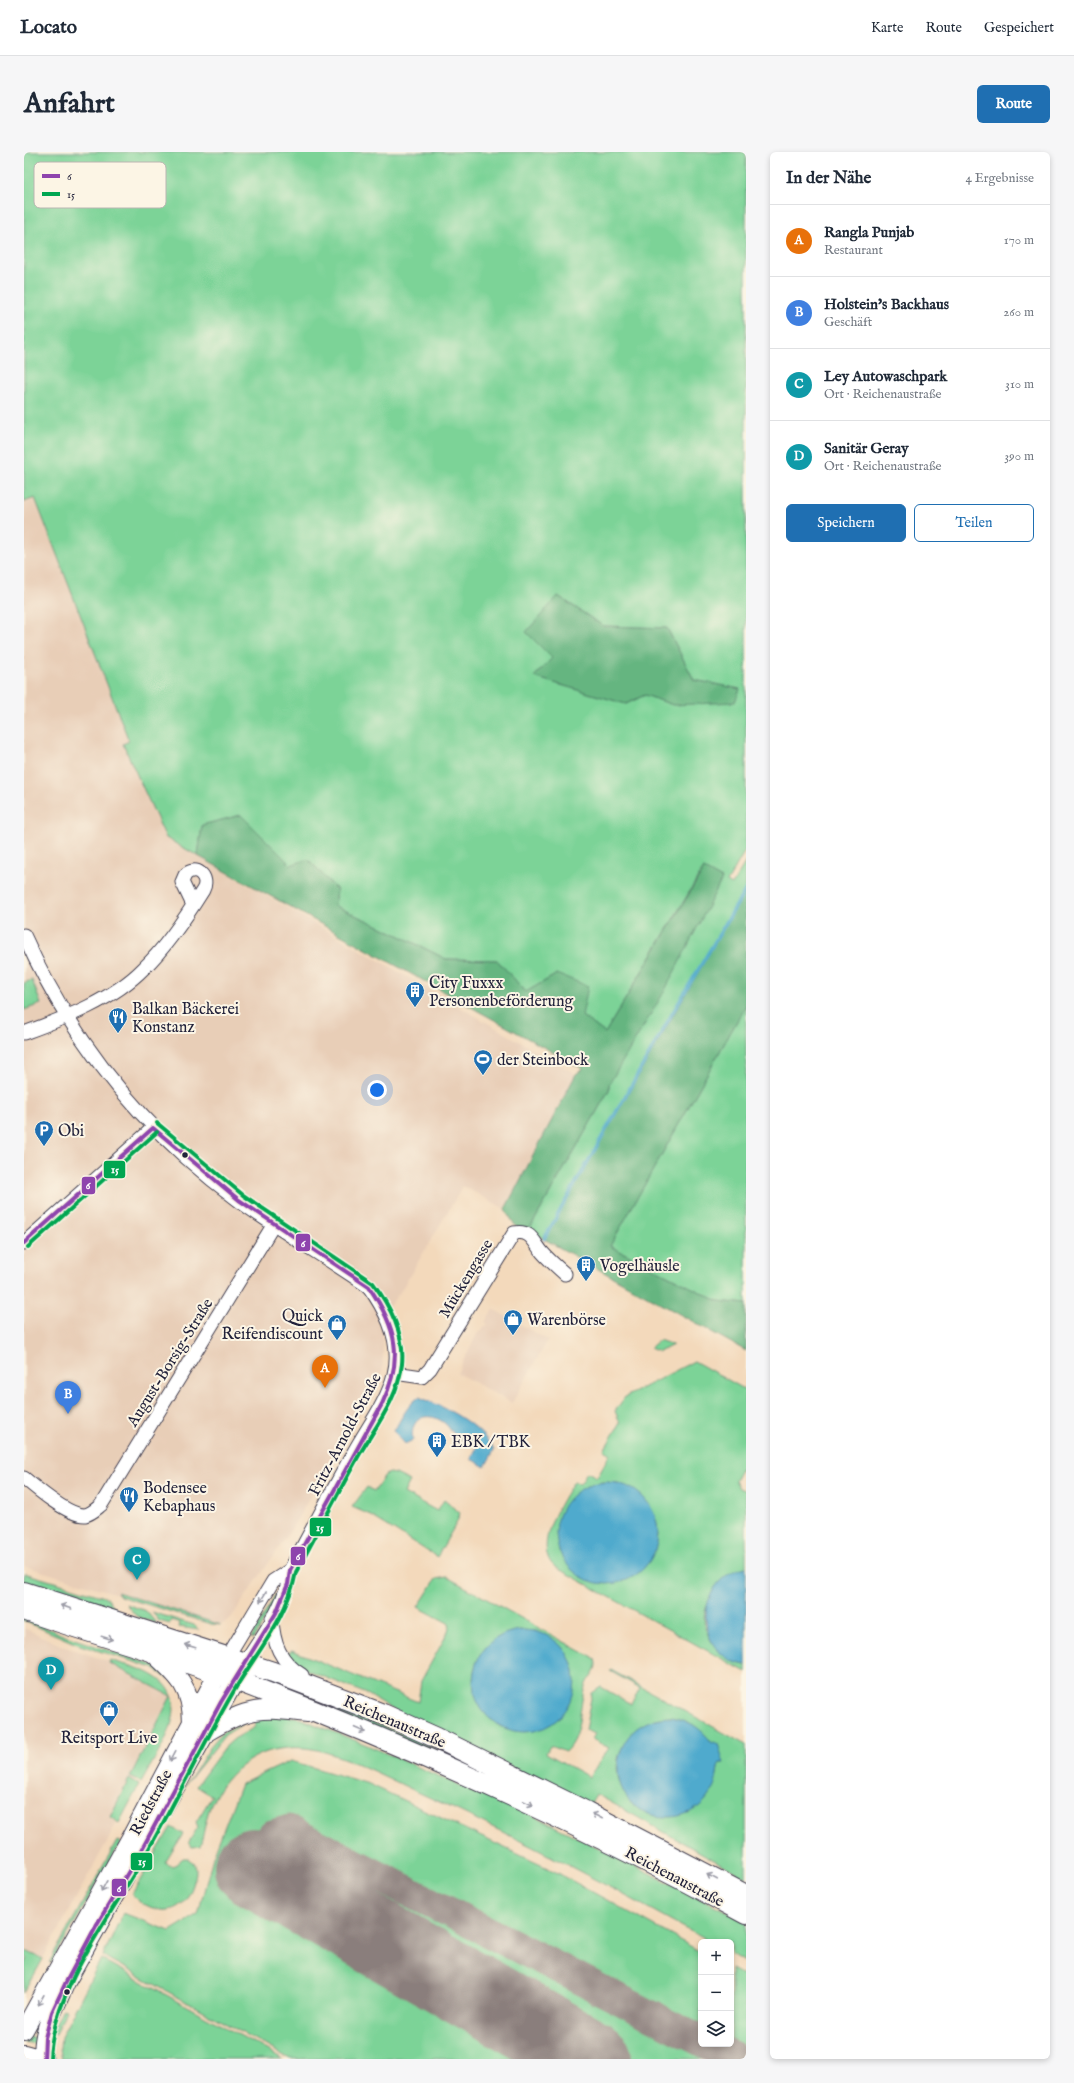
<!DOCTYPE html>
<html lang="de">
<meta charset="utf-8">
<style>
:root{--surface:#fff;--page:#f6f6f7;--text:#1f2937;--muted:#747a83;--line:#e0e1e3;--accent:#1f6fb2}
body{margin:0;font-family:"IM FELL English",serif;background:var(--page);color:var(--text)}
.controls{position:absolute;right:12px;bottom:12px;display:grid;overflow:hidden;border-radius:6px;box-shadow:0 2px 6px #0003}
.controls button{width:36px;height:36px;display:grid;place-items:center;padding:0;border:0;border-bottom:1px solid var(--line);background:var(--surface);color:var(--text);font:20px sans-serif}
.you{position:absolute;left:353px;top:938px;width:14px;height:14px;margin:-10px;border:3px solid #fff;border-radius:50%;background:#1a73e8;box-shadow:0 0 0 6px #1a73e833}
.badge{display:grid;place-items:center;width:26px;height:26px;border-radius:50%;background:var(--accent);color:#fff;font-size:13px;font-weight:700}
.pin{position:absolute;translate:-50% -33px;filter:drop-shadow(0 1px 2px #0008)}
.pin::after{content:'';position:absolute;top:21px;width:14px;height:12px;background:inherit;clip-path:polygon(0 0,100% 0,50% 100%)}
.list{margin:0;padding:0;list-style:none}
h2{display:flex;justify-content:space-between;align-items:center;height:52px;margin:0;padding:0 16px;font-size:17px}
h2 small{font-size:13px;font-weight:400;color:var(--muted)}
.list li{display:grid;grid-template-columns:26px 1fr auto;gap:12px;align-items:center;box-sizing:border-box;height:72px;padding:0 16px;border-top:1px solid var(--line)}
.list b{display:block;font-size:15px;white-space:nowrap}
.list p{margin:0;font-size:13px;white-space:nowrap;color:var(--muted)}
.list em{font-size:13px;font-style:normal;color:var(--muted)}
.actions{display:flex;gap:8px;padding:12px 16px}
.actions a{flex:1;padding:9px 0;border:1px solid var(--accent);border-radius:6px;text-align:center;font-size:14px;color:var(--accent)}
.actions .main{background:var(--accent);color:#fff}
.icon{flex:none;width:22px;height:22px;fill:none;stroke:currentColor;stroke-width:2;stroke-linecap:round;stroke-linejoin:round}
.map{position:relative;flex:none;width:722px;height:1907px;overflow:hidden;border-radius:6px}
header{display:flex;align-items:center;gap:24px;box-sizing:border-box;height:56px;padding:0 20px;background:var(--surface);border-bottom:1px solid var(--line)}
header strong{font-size:19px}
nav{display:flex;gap:22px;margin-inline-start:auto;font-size:14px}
.intro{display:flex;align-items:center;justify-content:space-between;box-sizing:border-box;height:96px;padding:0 24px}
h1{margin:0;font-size:28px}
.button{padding:10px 18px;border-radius:6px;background:var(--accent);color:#fff;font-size:14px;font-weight:700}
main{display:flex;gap:24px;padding:0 24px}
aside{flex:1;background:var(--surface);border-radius:6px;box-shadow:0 2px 6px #0003}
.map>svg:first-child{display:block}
.built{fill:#e8ceb7}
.green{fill:#7cd397;stroke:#4f7a69;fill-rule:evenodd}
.forest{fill:#65b580;stroke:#446c5e}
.water{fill:#4faacd;stroke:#386684}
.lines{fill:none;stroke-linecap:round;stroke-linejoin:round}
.stream{stroke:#4faacd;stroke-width:3.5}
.taxiway{stroke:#8a7e7b;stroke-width:31}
.runway{stroke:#8a7e7b;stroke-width:78}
.street-casing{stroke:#413d4e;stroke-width:15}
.secondary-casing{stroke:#413d4e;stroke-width:20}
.primary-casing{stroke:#413d4e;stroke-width:22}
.street{stroke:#fff;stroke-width:13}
.secondary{stroke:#fff;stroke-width:18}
.primary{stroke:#fff;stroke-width:20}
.bus-1-casing{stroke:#fcf5e5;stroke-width:7}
.bus-2-casing{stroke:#fcf5e5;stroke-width:7}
.bus-1{stroke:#8e44ad;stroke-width:4}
.bus-2{stroke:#00a651;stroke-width:4}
.oneway{stroke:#9c9ca7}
.bus-dot{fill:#22223b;stroke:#fcf5e5;stroke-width:1.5}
.labels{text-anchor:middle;stroke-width:4;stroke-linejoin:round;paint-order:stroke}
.poi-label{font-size:16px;fill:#22223b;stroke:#fcf5e5;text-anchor:start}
.street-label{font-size:16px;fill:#22223b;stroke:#fcf5e5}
.key{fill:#fcf5e5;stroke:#bbb6b2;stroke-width:1}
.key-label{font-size:11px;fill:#22223b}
.line-badge{stroke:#fcf5e5;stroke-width:1.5}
.badge-label{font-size:11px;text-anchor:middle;font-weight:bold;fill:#fff}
</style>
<header>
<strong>Locato</strong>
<nav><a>Karte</a><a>Route</a><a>Gespeichert</a></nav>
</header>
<div class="intro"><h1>Anfahrt</h1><a class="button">Route</a></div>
<main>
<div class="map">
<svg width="722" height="1907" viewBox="0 0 722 1907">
<rect width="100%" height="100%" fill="#fcf5e5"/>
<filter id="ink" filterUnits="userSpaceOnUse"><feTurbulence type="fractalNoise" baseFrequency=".025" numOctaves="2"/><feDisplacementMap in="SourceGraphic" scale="8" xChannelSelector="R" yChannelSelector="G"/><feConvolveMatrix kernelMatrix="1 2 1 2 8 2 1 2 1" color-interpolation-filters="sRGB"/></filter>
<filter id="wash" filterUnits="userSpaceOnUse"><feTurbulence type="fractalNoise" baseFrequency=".012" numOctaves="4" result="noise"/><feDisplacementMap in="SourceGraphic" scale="16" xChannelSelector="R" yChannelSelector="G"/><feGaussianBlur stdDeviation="0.9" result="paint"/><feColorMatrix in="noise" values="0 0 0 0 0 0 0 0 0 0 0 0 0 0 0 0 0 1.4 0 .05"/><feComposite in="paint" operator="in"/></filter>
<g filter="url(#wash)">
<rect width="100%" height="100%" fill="#f3d9bb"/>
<path class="built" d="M11,346L105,589L99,592L142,686L552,922L481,1057L439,1034L376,1140L353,1170L358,1178L359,1204L358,1221L340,1255L263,1384L207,1466L197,1473L0,1414V350Z
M469,1157L524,1188L488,1251L433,1221L453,1182L464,1172L461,1170Z
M0,1476L41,1495L131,1524L147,1544L144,1564L85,1686L0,1841Z"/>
<path class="green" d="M0,0H722V697L703,730L708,733L722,709V742L720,741L648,862L520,1087L505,1078L585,938V932L698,727L679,717L581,881L558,864L533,822L502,840L473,808L422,807L368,780L311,754L313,738L285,708L267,713L217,663L178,673L174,704L142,686L99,592L105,589L11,346L0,350ZM534,444L579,474L643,476L670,528L716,537L649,553L621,543L602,552L510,525L528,506Z
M8,828L17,852L0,858V831Z
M722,853V1152L694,1149L586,1094Z
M635,1188L649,1193L635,1200L626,1196Z
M670,1209L722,1238V1308L711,1329L715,1336L722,1339V1415C710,1418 706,1425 699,1434C694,1440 685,1449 682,1456C673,1481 699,1510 722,1513V1520L531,1415C507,1395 538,1349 550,1329L556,1332L563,1320L573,1325L586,1302L580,1298L596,1271L591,1259L601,1245ZM578,1330L595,1331L547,1417L535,1399L532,1381L550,1342L563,1334Z
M366,1321L372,1322L386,1329L380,1341L413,1359L420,1348L436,1361L433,1370L413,1405L344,1362L328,1355L343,1335L350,1339L361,1323Z
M0,1421L84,1446L97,1465L0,1434Z
M423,1425L571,1507C575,1518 566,1523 562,1532C554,1554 559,1583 541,1600L526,1594L522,1601L565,1625L585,1596L568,1587L571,1582L561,1578L568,1541L577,1535L607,1552L616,1536L586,1519L587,1518L722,1593V1726L572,1642L566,1654L371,1559L343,1542L278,1516L262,1502L268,1498L394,1550L397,1529L423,1482L426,1472L394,1455L412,1427ZM495,1478L512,1479L527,1486L542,1557L530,1570L477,1575C433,1547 443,1488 495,1478ZM647,1565C675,1569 686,1588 699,1611H696L694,1613L693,1623L614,1656C598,1643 588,1621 596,1600C598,1595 603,1590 607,1585C620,1570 627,1566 647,1565Z
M93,1440L197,1473L187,1472L96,1444Z
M252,1442L255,1443L230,1487L227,1486Z
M102,1452L122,1459L133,1472L112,1464Z
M128,1460L170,1473L175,1478L155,1475L156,1471L147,1468L146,1472L135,1469Z
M0,1466L41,1484L129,1513L144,1527L129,1516L53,1492L0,1469Z
M86,1508C100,1513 119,1516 132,1525C173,1551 133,1601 117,1630L106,1625L147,1544L85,1511Z
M240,1528L388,1586L477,1626L475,1629L239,1532Z
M233,1563L272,1565L343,1593L454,1641L478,1648L722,1769V1810L707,1802V1790H686C592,1738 498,1687 400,1643C369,1629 337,1611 304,1601C286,1595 269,1594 250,1598C220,1605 196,1629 185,1658C181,1670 180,1682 176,1694L168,1695L165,1690L174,1675L172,1670L188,1644L172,1634L200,1596L210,1587L231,1575Z
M220,1571L201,1583L166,1627L109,1718L189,1591L199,1580Z
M267,1609L345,1632L534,1721L677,1800V1892H707V1817L722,1825V1907H266L79,1804L99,1761L146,1779L174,1762L189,1705L217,1632Z
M105,1627L115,1633L95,1671L86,1665Z
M147,1675L159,1682L141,1711L149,1715L159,1706H163L170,1711C174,1719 171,1725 169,1733C161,1757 143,1765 120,1752C116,1749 112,1747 108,1742Z
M93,1689L97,1690L28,1810L25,1811Z
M0,1798L19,1807L0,1841V1815L4,1807L0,1805Z
M77,1807L259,1907H38L36,1896L37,1885Z
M39,1857L42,1858L32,1883L27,1881Z
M2,1883L15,1887L12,1892L0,1890Z"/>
<path class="forest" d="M534,444L579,474L643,476L670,528L716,537L711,550L649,553L621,543L602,552L510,525L528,506L502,480Z
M217,663L267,713L284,707L313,738L311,754L368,780L422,807L473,808L502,840L533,822L564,834L558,864L581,881L680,717L698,727L640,840L585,932V938L505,1078L492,1075L481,1057L552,922L559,917L174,704L178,673Z
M720,741L722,742V853L586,1094L694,1149L722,1152V1199L520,1087Z"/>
<path class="water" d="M395,1245C423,1256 454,1271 470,1298L461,1315L447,1307L453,1295C446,1291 435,1287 429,1281C425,1277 424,1273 419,1270C402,1258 385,1267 389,1288L381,1292L370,1279C377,1267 383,1253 395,1245Z
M532 1381a51 51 0 1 1 102 0a51 51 0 1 1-102 0Z
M722,1415V1513C668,1505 669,1426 722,1415Z
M449 1529a51 51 0 1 1 102 0a51 51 0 1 1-102 0Z
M647,1565C665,1568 677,1576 688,1591L690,1590L694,1592L700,1611H696C693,1615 694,1618 693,1622C692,1632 687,1642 680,1650C671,1659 658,1665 645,1665C578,1667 575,1567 647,1565Z"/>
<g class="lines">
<path class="stream" d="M520,1087L648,862L722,737"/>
<path class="taxiway" d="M229,1715L248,1683L265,1678L677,1889
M683,1892L712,1907"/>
<path class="runway" d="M229,1715L569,1907"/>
</g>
</g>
<g filter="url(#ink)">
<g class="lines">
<g class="street-casing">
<path id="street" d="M0,783C48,890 119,978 214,1048C256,1079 302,1105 345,1135C363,1160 378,1191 370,1222C363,1250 345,1273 331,1298C309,1337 288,1378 266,1418C263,1452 239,1482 221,1511
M0,881C41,866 89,848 120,816C140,797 164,762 179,738C186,725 172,712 161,723L158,730L169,753
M0,1091L129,976
M371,1221L398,1225L406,1217L490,1081C507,1078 509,1089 518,1100C525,1108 533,1115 541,1122
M0,1326C13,1337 45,1364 61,1363C67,1362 72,1357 77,1353L250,1072
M248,1466C249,1491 256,1510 278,1523L279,1527
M204,1504L249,1429L266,1418"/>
</g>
<g class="secondary-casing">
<path id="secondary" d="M127,1499C152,1522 168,1534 168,1570
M183,1580C225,1555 236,1555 284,1561
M0,1878L106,1687L200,1510
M0,1902L18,1907
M20,1907C16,1880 32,1854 42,1830L218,1516"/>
</g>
<g class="primary-casing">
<path id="primary" d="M0,1440L249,1520L359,1562L413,1586L563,1660L722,1743
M0,1458C64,1481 131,1498 195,1522C376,1590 553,1669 722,1762"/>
</g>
<use href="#street" class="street"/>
<use href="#secondary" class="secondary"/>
<use href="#primary" class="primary"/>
<g class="bus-1-casing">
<path id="bus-1" d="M0,1091L129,976
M20,1907L21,1886L28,1860L41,1832L73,1772L117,1699L197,1550L252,1461L264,1432L266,1418L358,1252C380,1206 373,1176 345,1135L215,1048L129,976"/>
</g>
<g class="bus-2-casing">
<path id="bus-2" d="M4,1095L133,980
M26,1907C29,1836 88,1762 122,1702C154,1646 181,1587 214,1532C237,1495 264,1463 272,1420C293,1382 313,1343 334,1305C351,1275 374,1247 378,1212C381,1183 366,1154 349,1131L219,1043L133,971"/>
</g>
<use href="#bus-1" class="bus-1"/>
<use href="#bus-2" class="bus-2"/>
</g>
<defs><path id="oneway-shaft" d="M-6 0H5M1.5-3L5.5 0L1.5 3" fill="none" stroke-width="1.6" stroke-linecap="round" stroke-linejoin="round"/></defs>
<g class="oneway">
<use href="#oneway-shaft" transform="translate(239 1445) rotate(122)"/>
<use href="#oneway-shaft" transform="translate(42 1455) rotate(-161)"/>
<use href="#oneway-shaft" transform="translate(83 1486) rotate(17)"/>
<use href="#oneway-shaft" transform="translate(166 1494) rotate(-164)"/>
<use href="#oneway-shaft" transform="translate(336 1578) rotate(23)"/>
<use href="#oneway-shaft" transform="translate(149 1604) rotate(118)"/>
<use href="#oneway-shaft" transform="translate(504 1651) rotate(25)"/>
<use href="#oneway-shaft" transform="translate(573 1664) rotate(-153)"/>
<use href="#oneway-shaft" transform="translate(688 1725) rotate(-152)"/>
<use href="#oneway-shaft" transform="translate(80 1734) rotate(119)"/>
<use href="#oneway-shaft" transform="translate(17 1848) rotate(119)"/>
</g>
</g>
<defs>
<g id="building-pin" transform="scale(1)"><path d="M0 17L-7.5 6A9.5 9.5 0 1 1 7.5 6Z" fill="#1f6fb2" stroke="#fcf5e5"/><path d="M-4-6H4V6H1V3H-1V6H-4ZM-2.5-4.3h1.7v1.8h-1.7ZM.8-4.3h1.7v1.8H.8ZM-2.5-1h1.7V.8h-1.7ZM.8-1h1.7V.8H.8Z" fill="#fff"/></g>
<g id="restaurant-pin" transform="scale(1)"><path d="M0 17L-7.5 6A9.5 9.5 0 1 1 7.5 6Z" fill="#1f6fb2" stroke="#fcf5e5"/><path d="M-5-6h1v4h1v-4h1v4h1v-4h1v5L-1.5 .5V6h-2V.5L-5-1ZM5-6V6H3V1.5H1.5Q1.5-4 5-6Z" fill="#fff"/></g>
<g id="stadium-pin" transform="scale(1)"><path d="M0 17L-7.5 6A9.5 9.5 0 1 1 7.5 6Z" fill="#1f6fb2" stroke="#fcf5e5"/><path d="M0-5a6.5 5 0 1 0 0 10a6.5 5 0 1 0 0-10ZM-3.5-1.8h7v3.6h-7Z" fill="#fff"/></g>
<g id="parking-pin" transform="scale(1)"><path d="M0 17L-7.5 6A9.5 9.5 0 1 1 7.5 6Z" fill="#1f6fb2" stroke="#fcf5e5"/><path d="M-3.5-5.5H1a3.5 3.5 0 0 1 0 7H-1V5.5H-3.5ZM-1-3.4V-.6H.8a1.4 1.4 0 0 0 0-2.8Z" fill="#fff"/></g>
<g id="shop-pin" transform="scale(1)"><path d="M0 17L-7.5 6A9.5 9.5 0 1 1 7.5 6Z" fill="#1f6fb2" stroke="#fcf5e5"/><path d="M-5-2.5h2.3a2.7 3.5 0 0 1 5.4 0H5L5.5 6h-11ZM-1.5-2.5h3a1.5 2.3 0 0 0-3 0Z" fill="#fff"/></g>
</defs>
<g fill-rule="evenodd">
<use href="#building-pin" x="391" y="839"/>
<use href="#restaurant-pin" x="94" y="865"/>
<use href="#stadium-pin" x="459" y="907"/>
<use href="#parking-pin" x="20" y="978"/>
<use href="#building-pin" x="562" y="1113"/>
<use href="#shop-pin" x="489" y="1167"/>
<use href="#shop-pin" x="313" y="1172"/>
<use href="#building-pin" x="413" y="1289"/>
<use href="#restaurant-pin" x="105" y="1344"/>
<use href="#shop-pin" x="85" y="1558"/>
</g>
<g class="bus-dot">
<circle cx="161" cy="1003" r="3.5"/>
<circle cx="43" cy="1840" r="3.5"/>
</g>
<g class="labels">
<g class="poi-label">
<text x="405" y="836">City Fuxxx<tspan x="405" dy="18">Personenbeförderung</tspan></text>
<text x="108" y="862">Balkan Bäckerei<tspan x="108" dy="18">Konstanz</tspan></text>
<text x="473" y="913">der Steinbock</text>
<text x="34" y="984">Obi</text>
<text x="576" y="1119">Vogelhäusle</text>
<text x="299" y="1169" text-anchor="end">Quick<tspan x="299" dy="18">Reifendiscount</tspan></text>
<text x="503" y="1173">Warenbörse</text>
<text x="427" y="1295">EBK / TBK</text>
<text x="119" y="1341">Bodensee<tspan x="119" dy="18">Kebaphaus</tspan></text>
<text x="85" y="1591" text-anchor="middle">Reitsport Live</text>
</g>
<g class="street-label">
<text transform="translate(441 1126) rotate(-59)" y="6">Mückengasse</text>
<text transform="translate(145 1210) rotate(-58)" y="6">August-Borsig-Straße</text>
<text transform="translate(320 1282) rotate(-62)" y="6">Fritz-Arnold-Straße</text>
<text transform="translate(371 1569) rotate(23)" y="6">Reichenaustraße</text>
<text transform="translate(126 1650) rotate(-62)" y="6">Riedstraße</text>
<text transform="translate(651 1724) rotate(28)" y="6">Reichenaustraße</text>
</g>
</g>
<rect x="10" y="10" width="132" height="46" rx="6" class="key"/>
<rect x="18" y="22" width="18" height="4" fill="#8e44ad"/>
<rect x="18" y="40" width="18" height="4" fill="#00a651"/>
<g class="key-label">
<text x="43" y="28">6</text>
<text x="43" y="46">15</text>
</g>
<g class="line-badge">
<rect x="79" y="1008" width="23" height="19" rx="4" fill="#00a651"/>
<rect x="57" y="1024" width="15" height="19" rx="4" fill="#8e44ad"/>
<rect x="271" y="1081" width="16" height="19" rx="4" fill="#8e44ad"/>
<rect x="285" y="1365" width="23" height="20" rx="4" fill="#00a651"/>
<rect x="266" y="1394" width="16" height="20" rx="4" fill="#8e44ad"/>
<rect x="106" y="1700" width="23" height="19" rx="4" fill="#00a651"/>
<rect x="87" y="1726" width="16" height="19" rx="4" fill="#8e44ad"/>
</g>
<g class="badge-label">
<text x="91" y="1021">15</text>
<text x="64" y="1037">6</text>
<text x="279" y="1095">6</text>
<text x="296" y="1379">15</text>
<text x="274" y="1408">6</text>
<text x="118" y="1713">15</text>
<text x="95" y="1740">6</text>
</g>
</svg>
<div class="controls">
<button>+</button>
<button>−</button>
<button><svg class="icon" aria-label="layers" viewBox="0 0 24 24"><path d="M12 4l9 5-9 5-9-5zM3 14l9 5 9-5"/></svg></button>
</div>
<div class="you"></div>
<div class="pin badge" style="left:301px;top:1236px;background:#e8710a">A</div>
<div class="pin badge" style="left:44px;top:1262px;background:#3f7fe0">B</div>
<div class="pin badge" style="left:113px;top:1428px;background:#0f9aa8">C</div>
<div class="pin badge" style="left:27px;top:1538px;background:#0f9aa8">D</div>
</div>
<aside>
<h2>In der Nähe<small>4 Ergebnisse</small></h2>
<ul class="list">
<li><span class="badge" style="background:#e8710a">A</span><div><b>Rangla Punjab</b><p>Restaurant</p></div><em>170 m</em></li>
<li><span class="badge" style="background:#3f7fe0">B</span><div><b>Holstein's Backhaus</b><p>Geschäft</p></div><em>260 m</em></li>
<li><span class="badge" style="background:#0f9aa8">C</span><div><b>Ley Autowaschpark</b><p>Ort · Reichenaustraße</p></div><em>310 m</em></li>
<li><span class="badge" style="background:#0f9aa8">D</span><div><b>Sanitär Geray</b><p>Ort · Reichenaustraße</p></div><em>390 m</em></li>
</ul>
<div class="actions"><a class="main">Speichern</a><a>Teilen</a></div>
</aside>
</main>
